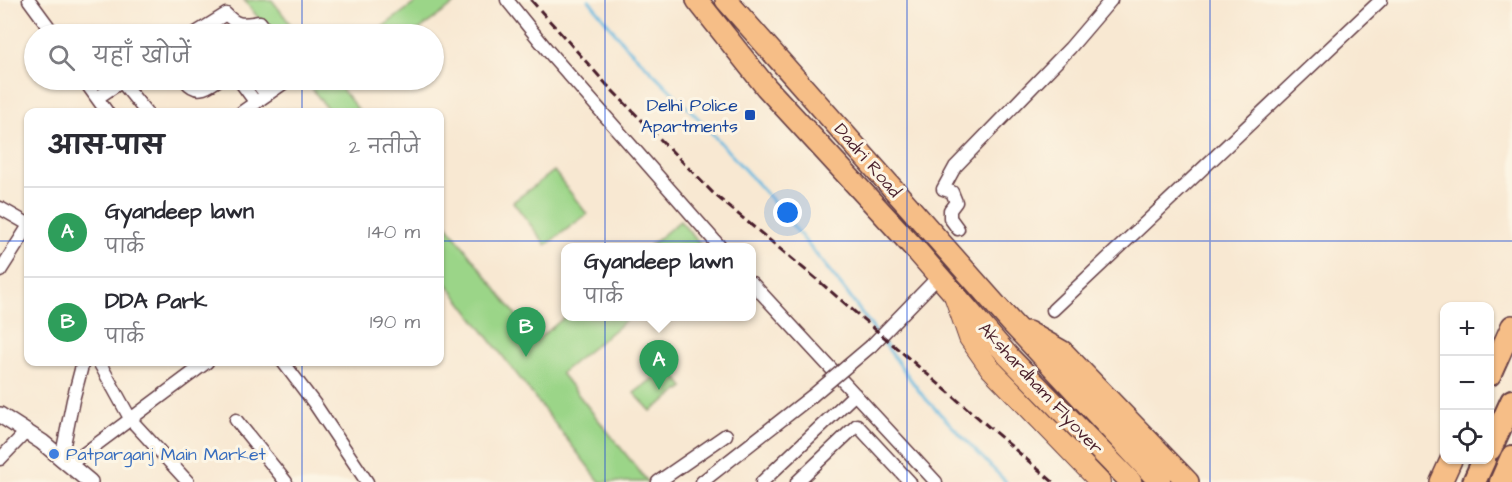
<!DOCTYPE html>
<html lang="hi">
<meta charset="utf-8">
<style>
:root{--surface:#fff;--page:#f7f7f7;--text:#2b2b33;--muted:#7c7c81;--line:#e1e1e2;--accent:#b5179e}
body{margin:0;font-family:"Architects Daughter","Playpen Sans Deva",sans-serif;background:var(--page);color:var(--text)}
.controls{position:absolute;right:18px;bottom:18px;display:grid;overflow:hidden;border-radius:12px;box-shadow:0 2px 4px #0004}
.controls button{width:54px;height:54px;display:grid;place-items:center;padding:0;border:0;border-bottom:2px solid var(--line);background:var(--surface);color:var(--text);font:30px sans-serif}
.you{position:absolute;left:788px;top:213px;width:21px;height:21px;margin:-15px;border:4px solid #fff;border-radius:50%;background:#1a73e8;box-shadow:0 0 0 9px #1a73e833}
.badge{display:grid;place-items:center;width:39px;height:39px;border-radius:50%;background:var(--accent);color:#fff;font-size:20px;font-weight:700}
.pin{position:absolute;translate:-50% -50px;filter:drop-shadow(0 2px 3px #0008)}
.pin::after{content:'';position:absolute;top:32px;width:21px;height:18px;background:inherit;clip-path:polygon(0 0,100% 0,50% 100%)}
.popup{position:absolute;left:561px;top:243px;width:195px;height:78px;box-sizing:border-box;display:grid;place-content:center;border-radius:12px;background:var(--surface);filter:drop-shadow(0 2px 4px #0005);font-size:20px;white-space:nowrap;color:var(--muted)}
.popup b{font-size:22px;color:var(--text)}
.popup::after{content:'';position:absolute;left:50%;top:100%;margin-left:-12px;border:12px solid transparent;border-top-color:var(--surface)}
.list{margin:0;padding:0;list-style:none}
h2{display:flex;justify-content:space-between;align-items:center;height:78px;margin:0;padding:0 24px;font-size:26px}
h2 small{font-size:20px;font-weight:400;color:var(--muted)}
.list li{display:grid;grid-template-columns:39px 1fr auto;gap:18px;align-items:center;box-sizing:border-box;height:90px;padding:0 24px;border-top:2px solid var(--line)}
.list b{display:block;font-size:22px;white-space:nowrap}
.list p{margin:0;font-size:20px;white-space:nowrap;color:var(--muted)}
.list em{font-size:20px;font-style:normal;color:var(--muted)}
.icon{flex:none;width:33px;height:33px;fill:none;stroke:currentColor;stroke-width:2;stroke-linecap:round;stroke-linejoin:round}
.map{position:relative;flex:none;width:1512px;height:482px;overflow:hidden}
.search{position:absolute;background:var(--surface);box-shadow:0 2px 4px #0004;left:24px;top:24px;width:420px;height:66px;display:flex;align-items:center;gap:15px;box-sizing:border-box;padding:0 21px;border-radius:33px;color:var(--muted);font-size:22px}
.panel{position:absolute;background:var(--surface);box-shadow:0 2px 4px #0004;left:24px;top:108px;width:420px;height:258px;border-radius:12px}
.map>svg:first-child{display:block}
.green{fill:#9bd588;stroke:#727a5a;stroke-width:1.5}
.lines{fill:none;stroke-linecap:round;stroke-linejoin:round}
.stream{stroke:#64b8e0;stroke-width:3}
.minor-casing{stroke:#643d44;stroke-width:15}
.tertiary-casing{stroke:#643d44;stroke-width:18}
.primary-casing{stroke:#643d44;stroke-width:22}
.trunk-casing{stroke:#643d44;stroke-width:24}
.motorway-casing{stroke:#643d44;stroke-width:26}
.minor{stroke:#fff;stroke-width:12}
.tertiary{stroke:#fff;stroke-width:15}
.primary{stroke:#f6be87;stroke-width:20}
.trunk{stroke:#f6be87;stroke-width:21}
.motorway{stroke:#f6be87;stroke-width:22}
.rail{stroke:#4a1f2b;stroke-width:3;stroke-dasharray:9 4.5;stroke-linecap:butt}
.minor-bridge-casing{stroke:#643d44;stroke-width:15;stroke-linecap:butt}
.minor-bridge{stroke:#fff;stroke-width:12}
.grid{fill:none;stroke:#1d4ed8;stroke-width:1.5;stroke-opacity:0.55}
.transit-dot{fill:#1a4fb4;stroke:#fcf5e5;stroke-width:2}
.shop-dot{fill:#3f7fe0;stroke:#fcf5e5;stroke-width:2}
.labels{text-anchor:middle;stroke-width:6;stroke-linejoin:round;paint-order:stroke}
.transit-label{font-size:18px;fill:#164399;stroke:#fcf5e5;text-anchor:end}
.street-label{font-size:18px;fill:#4a1f2b;stroke:#fcf5e5}
.shop-label{font-size:18px;fill:#366cbe;stroke:#fcf5e5;text-anchor:start}
</style>
<div class="map">
<svg width="1512" height="482" viewBox="0 0 1512 482">
<rect width="100%" height="100%" fill="#fcf5e5"/>
<filter id="ink" filterUnits="userSpaceOnUse"><feTurbulence type="fractalNoise" baseFrequency=".0167" numOctaves="2"/><feDisplacementMap in="SourceGraphic" scale="12" xChannelSelector="R" yChannelSelector="G"/><feConvolveMatrix kernelMatrix="1 2 1 2 8 2 1 2 1" color-interpolation-filters="sRGB"/></filter>
<filter id="wash" filterUnits="userSpaceOnUse"><feTurbulence type="fractalNoise" baseFrequency=".008" numOctaves="4" result="noise"/><feDisplacementMap in="SourceGraphic" scale="24" xChannelSelector="R" yChannelSelector="G"/><feGaussianBlur stdDeviation="1.35" result="paint"/><feColorMatrix in="noise" values="0 0 0 0 0 0 0 0 0 0 0 0 0 0 0 0 0 1.4 0 .05"/><feComposite in="paint" operator="in"/></filter>
<g filter="url(#wash)">
<rect width="100%" height="100%" fill="#f8e8d2"/>
<path class="green" d="M244,0H272L298,34H271Z
M419,0H460L413,34H373Z
M305,80H350L340,87L360,112H330Z
M554,171L587,214L546,245L513,202Z
M440,216L536,341L566,316L630,317L561,373L648,482H600L440,275Z
M680,221L703,247H648Z
M668,367L684,387L651,411L634,393Z"/>
<g class="lines">
<path class="stream" d="M589,0L625,45L698,118L772,200L844,289L877,334
M881,339L922,395L1006,482"/>
</g>
</g>
<g filter="url(#ink)">
<g class="lines">
<g class="minor-casing">
<path id="minor" d="M29,0L54,34
M507,0L549,52L721,248
M194,34L226,14C238,27 243,24 260,22L269,34
M84,80L107,112
M185,80C196,94 205,89 218,80
M242,80V84L256,103
M255,80L266,95
M121,81L146,112
M97,98L124,80
M242,112L288,80
M0,208L28,224
M958,229L950,218V210L956,202L952,192L943,189L955,167L1070,48L1111,0
M0,271L28,227
M752,283L936,482
M1053,310L1381,0
M871,346L939,276
M99,362L131,420L188,482
M283,362L314,403L367,482
M236,420L286,482
M0,459L26,432
M61,459L73,400L83,362
M69,465L207,362
M658,482L726,435
M702,482L812,396
M762,482L855,394
M797,482L857,425L910,482"/>
</g>
<g class="tertiary-casing">
<path id="tertiary" d="M0,415L42,442L90,482"/>
</g>
<g class="primary-casing">
<path id="primary" d="M954,295L969,338L990,368L1100,482"/>
</g>
<g class="trunk-casing">
<path id="trunk" d="M697,0L766,87L917,251L1009,357L1131,482
M726,0L1010,321L1160,482
M1028,332L1063,352L1188,482
M1490,375L1512,326
M1441,482L1451,460"/>
</g>
<g class="motorway-casing">
<path id="motorway" d="M1490,449L1512,401
M1474,482L1484,460
M1501,482L1512,457"/>
</g>
<use href="#minor" class="minor"/>
<use href="#tertiary" class="tertiary"/>
<use href="#primary" class="primary"/>
<use href="#trunk" class="trunk"/>
<use href="#motorway" class="motorway"/>
<path class="rail" d="M531,0L607,85L715,195L814,277L1053,482"/>
<g class="minor-bridge-casing">
<path id="minor-bridge" d="M812,396L871,346"/>
</g>
<use href="#minor-bridge" class="minor-bridge"/>
</g>
</g>
<path class="grid" d="M302,0V34M605,0V482M907,0V482M1210,0V482M302,80V112M0,241H28M440,241H1512M302,362V482"/>
<rect class="transit-dot" x="744" y="109" width="12" height="12" rx="3"/>
<circle class="shop-dot" cx="54" cy="454" r="6"/>
<g class="labels">
<g class="transit-label">
<text x="738" y="111">Delhi Police<tspan x="738" dy="21">Apartments</tspan></text>
</g>
<g class="street-label">
<text transform="translate(868 160) rotate(49)" y="6">Dadri Road</text>
<text transform="translate(1041 388) rotate(47)" y="6">Akshardham Flyover</text>
</g>
<g class="shop-label">
<text x="66" y="460">Patparganj Main Market</text>
</g>
</g>
</svg>
<div class="controls">
<button>+</button>
<button>−</button>
<button><svg class="icon" aria-label="locate" viewBox="0 0 24 24"><circle cx="12" cy="12" r="6"/><path d="M12 2v4M12 18v4M2 12h4M18 12h4"/></svg></button>
</div>
<div class="you"></div>
<div class="pin badge" style="left:659px;top:390px;background:#2e9e5b">A</div>
<div class="popup"><b>Gyandeep lawn</b>पार्क</div>
<div class="pin badge" style="left:526px;top:357px;background:#2e9e5b">B</div>
<div class="search"><svg class="icon" aria-label="search" viewBox="0 0 24 24"><circle cx="10" cy="10" r="6"/><path d="M15 15l6 6"/></svg>यहाँ खोजें</div>
<section class="panel">
<h2>आस-पास<small>2 नतीजे</small></h2>
<ul class="list">
<li><span class="badge" style="background:#2e9e5b">A</span><div><b>Gyandeep lawn</b><p>पार्क</p></div><em>140 m</em></li>
<li><span class="badge" style="background:#2e9e5b">B</span><div><b>DDA Park</b><p>पार्क</p></div><em>190 m</em></li>
</ul>
</section>
</div>
